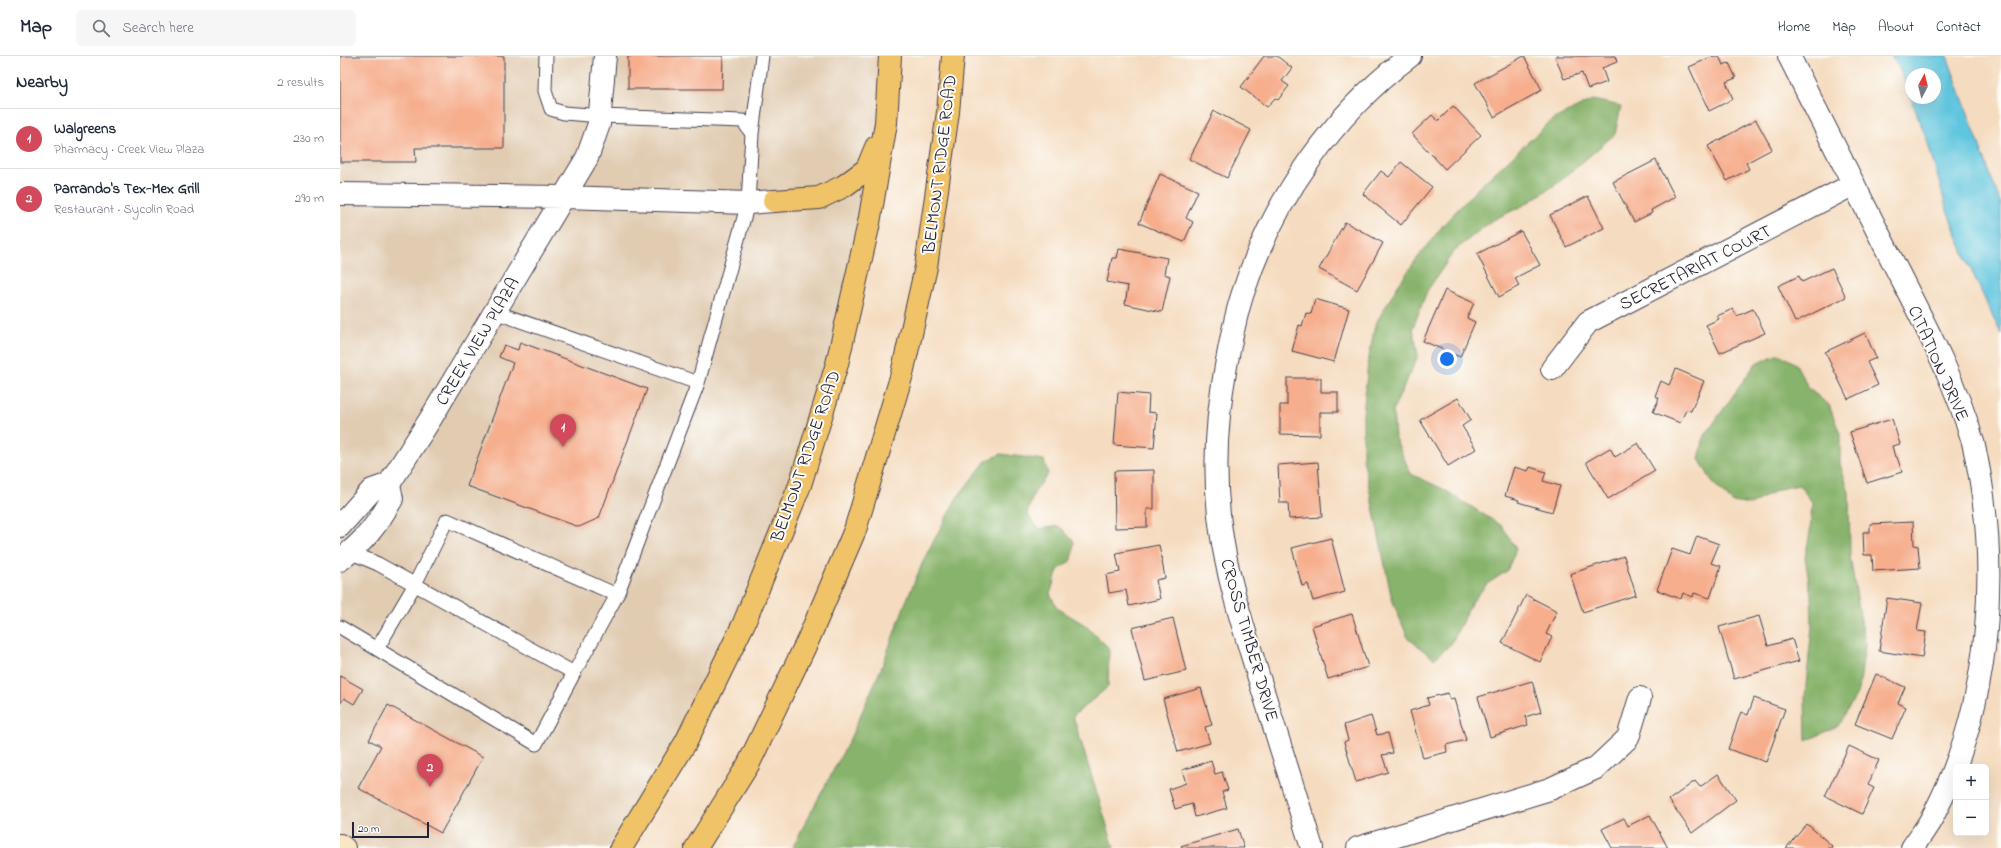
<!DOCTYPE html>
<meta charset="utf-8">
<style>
:root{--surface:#fff;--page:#f6f6f7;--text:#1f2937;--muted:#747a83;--line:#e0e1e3;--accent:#d1495b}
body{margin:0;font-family:"Indie Flower",sans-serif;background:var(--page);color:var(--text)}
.controls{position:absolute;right:12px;bottom:12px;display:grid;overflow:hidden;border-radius:6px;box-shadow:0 4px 16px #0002}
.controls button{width:36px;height:36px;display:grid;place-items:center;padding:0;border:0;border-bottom:1px solid var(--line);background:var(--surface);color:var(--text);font:20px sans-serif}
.compass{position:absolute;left:1565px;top:12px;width:36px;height:36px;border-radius:50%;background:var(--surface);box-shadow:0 4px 16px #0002;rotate:7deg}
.scale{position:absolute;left:12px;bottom:10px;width:77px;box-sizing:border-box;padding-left:4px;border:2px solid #22223b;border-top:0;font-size:11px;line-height:14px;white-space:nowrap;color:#22223b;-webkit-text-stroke:3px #fdfcf7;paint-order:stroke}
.you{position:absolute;left:1107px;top:303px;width:14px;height:14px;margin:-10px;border:3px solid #fff;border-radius:50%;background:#1a73e8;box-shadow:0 0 0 6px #1a73e833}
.badge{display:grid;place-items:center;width:26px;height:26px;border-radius:50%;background:var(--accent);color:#fff;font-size:13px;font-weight:700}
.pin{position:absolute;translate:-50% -33px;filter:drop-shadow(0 1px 2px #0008)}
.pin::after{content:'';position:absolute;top:21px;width:14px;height:12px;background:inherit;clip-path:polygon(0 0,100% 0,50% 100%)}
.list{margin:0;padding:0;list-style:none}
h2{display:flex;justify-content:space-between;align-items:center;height:52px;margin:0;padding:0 16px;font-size:17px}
h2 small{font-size:13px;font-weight:400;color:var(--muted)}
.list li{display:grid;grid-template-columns:26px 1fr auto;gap:12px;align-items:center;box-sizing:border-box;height:60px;padding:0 16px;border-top:1px solid var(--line)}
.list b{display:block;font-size:15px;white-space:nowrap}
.list p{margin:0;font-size:13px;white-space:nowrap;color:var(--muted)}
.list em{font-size:13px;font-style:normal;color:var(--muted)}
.icon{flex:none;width:22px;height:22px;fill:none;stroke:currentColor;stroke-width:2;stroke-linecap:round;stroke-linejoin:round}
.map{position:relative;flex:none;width:1661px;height:792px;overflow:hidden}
header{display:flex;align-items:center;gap:24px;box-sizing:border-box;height:56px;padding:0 20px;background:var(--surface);border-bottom:1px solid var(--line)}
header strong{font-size:19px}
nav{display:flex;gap:22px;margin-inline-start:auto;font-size:14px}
.search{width:280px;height:36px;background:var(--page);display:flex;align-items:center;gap:10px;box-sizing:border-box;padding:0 14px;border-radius:6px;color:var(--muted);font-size:15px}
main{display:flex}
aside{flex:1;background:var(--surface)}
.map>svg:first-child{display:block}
.built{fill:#e1ccb2}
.forest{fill:#88b36c;stroke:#556a54}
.water{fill:#61c6df;stroke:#42748d;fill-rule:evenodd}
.building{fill:#f6ae8d}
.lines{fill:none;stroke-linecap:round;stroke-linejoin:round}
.lane-casing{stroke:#423e4f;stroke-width:15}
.street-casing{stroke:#423e4f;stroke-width:24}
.secondary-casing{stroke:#423e4f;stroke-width:24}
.primary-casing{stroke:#423e4f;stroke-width:24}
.lane{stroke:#fff;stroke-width:13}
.street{stroke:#fff;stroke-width:22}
.secondary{stroke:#f9e7c3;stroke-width:22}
.primary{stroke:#f1c369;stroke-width:22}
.labels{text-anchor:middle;stroke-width:4;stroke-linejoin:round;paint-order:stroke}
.street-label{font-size:18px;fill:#22223b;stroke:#fdfcf7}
</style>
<header>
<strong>Map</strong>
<div class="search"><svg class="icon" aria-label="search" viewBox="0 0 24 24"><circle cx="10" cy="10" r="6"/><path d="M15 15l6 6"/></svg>Search here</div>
<nav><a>Home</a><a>Map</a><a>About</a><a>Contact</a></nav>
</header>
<main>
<aside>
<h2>Nearby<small>2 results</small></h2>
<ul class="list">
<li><span class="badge">1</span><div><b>Walgreens</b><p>Pharmacy · Creek View Plaza</p></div><em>230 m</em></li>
<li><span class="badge">2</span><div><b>Parrando's Tex-Mex Grill</b><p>Restaurant · Sycolin Road</p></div><em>290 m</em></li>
</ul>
</aside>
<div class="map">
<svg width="1661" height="792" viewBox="0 0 1661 792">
<rect width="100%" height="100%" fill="#fdfcf7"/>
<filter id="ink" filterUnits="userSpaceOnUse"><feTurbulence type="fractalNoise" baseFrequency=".025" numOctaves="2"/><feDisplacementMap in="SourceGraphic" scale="8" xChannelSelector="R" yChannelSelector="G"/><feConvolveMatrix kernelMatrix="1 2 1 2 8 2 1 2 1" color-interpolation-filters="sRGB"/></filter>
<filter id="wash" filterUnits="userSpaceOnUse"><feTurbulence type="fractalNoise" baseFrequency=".012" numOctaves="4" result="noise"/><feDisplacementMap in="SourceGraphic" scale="16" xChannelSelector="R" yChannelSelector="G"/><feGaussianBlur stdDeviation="0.9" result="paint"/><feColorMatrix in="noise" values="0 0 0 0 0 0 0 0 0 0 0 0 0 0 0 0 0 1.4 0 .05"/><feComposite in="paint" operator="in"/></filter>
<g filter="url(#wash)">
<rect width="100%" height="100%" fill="#f5dcc0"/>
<path class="built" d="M0,0H550L497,308L404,567L281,792H5L0,789Z"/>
<path class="forest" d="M1253,44L1281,50L1275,78L1218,127L1184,149L1151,165L1114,195L1087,235L1073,272L1078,300L1053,354L1055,382L1071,418L1103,433L1162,470L1176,493L1167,515L1147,528L1132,546L1111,588L1094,603L1068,582L1052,544L1023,402V359L1028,306L1035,269L1057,231L1076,204L1104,168L1138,132L1212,64Z
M1439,298L1456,308L1469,333L1489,349L1500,378V408L1509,436L1510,501L1525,588L1519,634L1498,670L1466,685L1465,640L1472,570L1471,539L1465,501L1470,477L1472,446L1459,429L1439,433L1410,449L1392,446L1373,427L1359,403L1364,381L1416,307Z
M661,398L704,404L708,418L694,437L687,458L699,473L719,470L734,485L732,504L718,514L710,538L717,552L745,569L769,592L768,631L733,660L774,792H452L509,685L541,613L565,548L585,501L616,443L646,405Z"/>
<path class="water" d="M1551,0H1607L1661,148V278L1628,207L1607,154L1587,84L1560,14ZM1571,18H1595V42H1571Z"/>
<g id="blocks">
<path class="building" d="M0,0H164V92H75L76,106H0Z
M288,0H383L382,33H288Z
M924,0H937L952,12L942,25L949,30L938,44L935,42L927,51L901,31Z
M1184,0L1202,34L1154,61L1135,27Z
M1215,0H1275L1277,6L1262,12L1267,26L1248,33L1242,17L1224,23Z
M1374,0H1379L1383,9L1389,7L1396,22L1386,26L1393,43L1369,55L1349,11Z
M1113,50L1141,79L1105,113L1072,78L1092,59L1098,65Z
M874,55L911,74L887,122L849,103Z
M1416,64L1432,93L1406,107L1409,113L1387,125L1368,90Z
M1316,104L1335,141L1311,154L1312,157L1294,166L1273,126Z
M1061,106L1092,131L1061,169L1023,138L1041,115L1049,121Z
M820,118L858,135L846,162L853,166L844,186L799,167Z
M1248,140L1264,172L1226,191L1210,159Z
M1005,166L1043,187L1017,234L979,213Z
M1181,175L1200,209L1175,222L1179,230L1159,241L1137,198Z
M779,193L827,202L824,218L830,220L822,256L785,248L788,230L767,226L772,202H777Z
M1492,212L1506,241L1455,266L1438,230L1459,220L1462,226Z
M1105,234L1134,247L1127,262L1135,266L1120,301L1083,285Z
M975,243L1009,253L994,306L952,295L959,269L962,270L966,257L971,258Z
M1393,253L1397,260L1413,253L1425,277L1380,297L1366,269L1379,263L1377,260Z
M1525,277L1536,302L1527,306L1538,329L1508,343L1485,296Z
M180,286L307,333L259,462L239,471L127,430L173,307L159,301L164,289L178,294Z
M1336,313L1364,325L1351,355L1346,354L1340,367L1313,356L1319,342L1315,340L1321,325L1329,329Z
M947,322H981V336H998V356H980V379L940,378V349H947Z
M778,336L809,339L808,356L817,357L814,392L774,389Z
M1118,342L1131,364L1122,370L1136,393L1108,410L1080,364Z
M1552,363L1560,388L1552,390L1555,401H1557L1562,416L1527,427L1510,376Z
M1298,387L1315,415L1268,443L1246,406L1270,392L1275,401Z
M978,406L982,461L949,463L948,447H940L938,409Z
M1174,411L1188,415L1190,411L1206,416L1203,425L1220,430L1212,456L1178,446L1179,444L1165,440Z
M814,414V453H807V471L775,472L774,415Z
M1573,466L1574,489L1578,490L1580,512L1533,515L1532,499H1524L1523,476H1530V468Z
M1357,480L1379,488L1371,507L1381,510L1370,542L1354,537L1353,541L1343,537L1341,543L1317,534L1332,493L1350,499Z
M991,482L1005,536L973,545L968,528L962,530L952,492Z
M819,489L825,522L816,524L820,543L789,550L786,534L769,537L766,519L780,516L776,497Z
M1284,500L1296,539L1243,556L1230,518Z
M1186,539L1217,555L1206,578L1212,581L1200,606L1162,587Z
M1547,542L1582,547L1577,575L1586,576L1582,602L1539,595Z
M1012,558L1028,611L988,623L972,570Z
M1419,560L1428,590L1452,583L1459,605L1394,623L1379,571Z
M833,562L846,615L805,625L792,572Z
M1536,618L1565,631L1558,647L1566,651L1552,683L1515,668Z
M0,620L23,633L14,648L4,642L0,648Z
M1192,625L1201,656L1185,661L1188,669L1150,681L1138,641Z
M861,632L872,669L865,671L870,687L838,696L823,643Z
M1108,637L1110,644L1114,643L1126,684L1106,689L1107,696L1083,702L1070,655L1089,649L1087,642Z
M1414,642L1445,653L1426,706L1388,693L1401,656L1408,659Z
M48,649L143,701L101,777L18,732L41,690L29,684Z
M1031,660L1037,679L1048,677L1053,697L1042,699L1048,716L1016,726L1004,686L1008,684L1004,669Z
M1509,690L1539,704L1528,729L1534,732L1522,758L1485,740Z
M871,705L875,718L882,716L888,734L882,736L887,752L855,761L852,748L835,753L829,733L846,727L842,714Z
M1378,718L1396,744L1352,777L1329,744L1355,725L1360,731Z
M1310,759L1328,792H1272L1262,773L1284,762L1288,770Z
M1467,768L1492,790L1491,792H1446Z
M898,773L904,792H842L841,790Z"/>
</g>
</g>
<g filter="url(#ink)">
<use href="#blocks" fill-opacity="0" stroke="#423e4f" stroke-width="1"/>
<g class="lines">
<g class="lane-casing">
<path id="lane" d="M206,0L205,35L211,53L224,57L261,60L403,65L412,78
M155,256L358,327
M5,494L38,508L234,617L277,539L107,464L74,530L37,593
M277,539L358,327L408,147L412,78L422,0
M0,571L196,688L234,617"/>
</g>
<g class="street-casing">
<path id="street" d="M1449,0C1485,70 1520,140 1555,210C1584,267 1615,324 1633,386C1661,505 1652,646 1595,756C1589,769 1580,780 1572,792
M0,138L224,141L408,147L434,145
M1212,313L1248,266L1514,128
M0,470L32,434L49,428L91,362L247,102L259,68L265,0
M0,504C24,486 37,469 52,443L49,428
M972,792C954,735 937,678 919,622C904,573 888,525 881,475C873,420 876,364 886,310C891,284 895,259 904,234C934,143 993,58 1070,0
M1018,792L1210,733L1256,712L1288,682L1300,642"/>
</g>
<g class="secondary-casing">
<path id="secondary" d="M0,789L4,792"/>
</g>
<g class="primary-casing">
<path id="primary" d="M434,145L479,142L504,130L527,113L536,91
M281,792L346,686L404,567L460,429L497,308L529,167L546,67L550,0
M356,792L408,709L468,584L515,474L562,318L586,211L608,56L613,0"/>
</g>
<use href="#lane" class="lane"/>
<use href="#street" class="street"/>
<use href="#secondary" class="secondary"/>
<use href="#primary" class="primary"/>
</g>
</g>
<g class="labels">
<g class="street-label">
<text transform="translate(599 108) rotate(-83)" y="6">BELMONT RIDGE ROAD</text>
<text transform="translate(1355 211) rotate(-27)" y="6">SECRETARIAT COURT</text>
<text transform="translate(137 285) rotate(-59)" y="6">CREEK VIEW PLAZA</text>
<text transform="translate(1599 307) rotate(66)" y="6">CITATION DRIVE</text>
<text transform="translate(465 400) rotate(-71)" y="6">BELMONT RIDGE ROAD</text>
<text transform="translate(910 584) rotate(74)" y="6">CROSS TIMBER DRIVE</text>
</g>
</g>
</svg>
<div class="controls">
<button>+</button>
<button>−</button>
</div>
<svg class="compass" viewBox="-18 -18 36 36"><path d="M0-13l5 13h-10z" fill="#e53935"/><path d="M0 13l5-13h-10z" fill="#747a83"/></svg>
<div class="scale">20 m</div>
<div class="you"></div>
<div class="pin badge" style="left:223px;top:391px">1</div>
<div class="pin badge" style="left:90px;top:731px">2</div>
</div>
</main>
